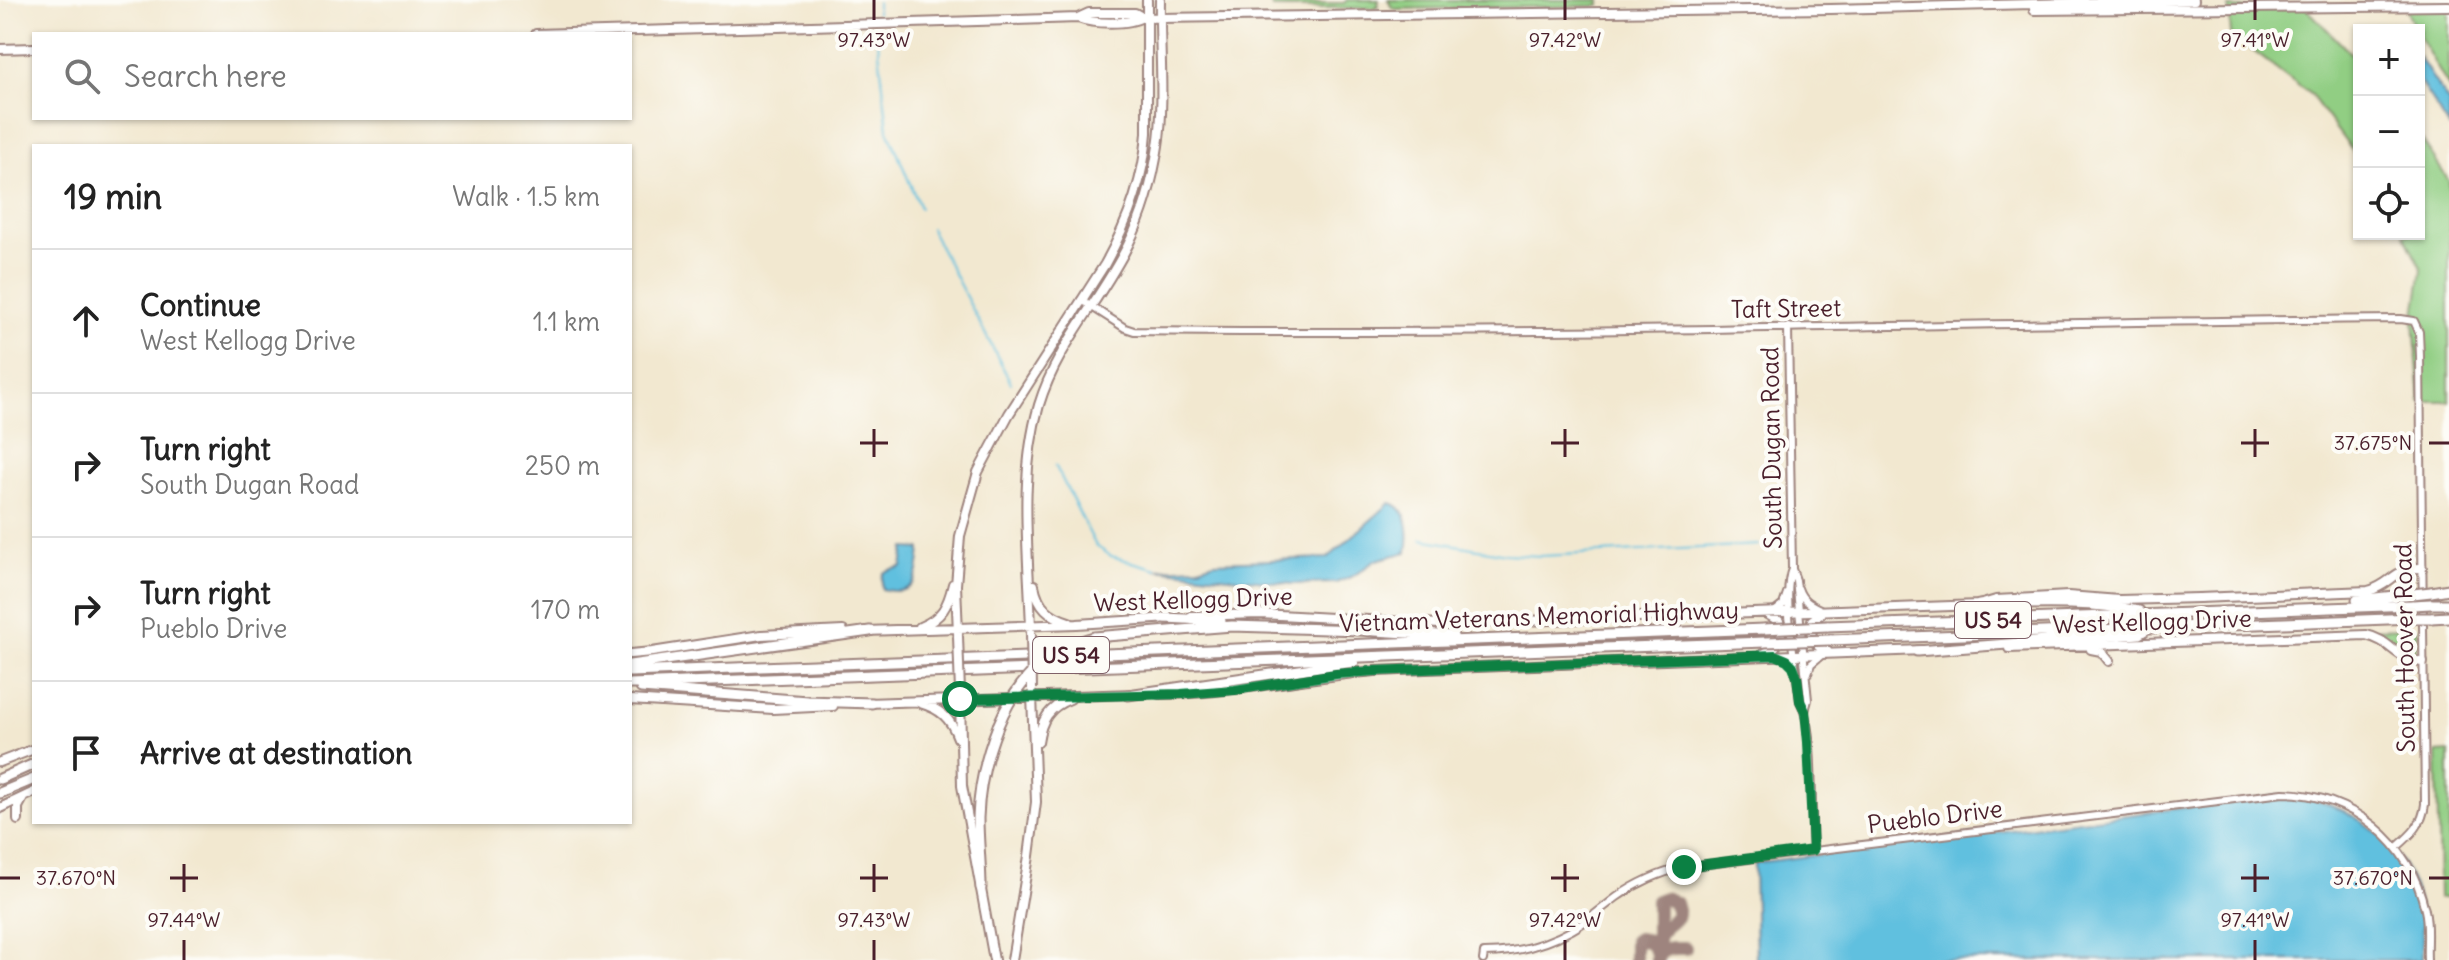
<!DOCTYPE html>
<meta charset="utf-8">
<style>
:root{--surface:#fff;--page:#f2f2f2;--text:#222;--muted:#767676;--line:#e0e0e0}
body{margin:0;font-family:Delius,sans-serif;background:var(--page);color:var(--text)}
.controls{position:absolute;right:24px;top:24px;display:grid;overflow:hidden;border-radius:0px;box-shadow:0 2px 6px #0004}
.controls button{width:72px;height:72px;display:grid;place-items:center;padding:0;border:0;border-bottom:2px solid var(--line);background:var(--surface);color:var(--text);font:40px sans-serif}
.stop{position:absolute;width:24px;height:24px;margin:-18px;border:6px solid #0b8043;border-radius:50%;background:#fff}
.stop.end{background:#0b8043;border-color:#fff;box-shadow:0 2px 8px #0008}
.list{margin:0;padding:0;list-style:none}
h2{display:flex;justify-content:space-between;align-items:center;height:104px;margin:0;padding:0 32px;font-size:34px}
h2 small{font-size:26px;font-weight:400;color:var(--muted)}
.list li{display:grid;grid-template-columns:52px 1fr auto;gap:24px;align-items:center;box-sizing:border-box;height:144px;padding:0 32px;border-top:2px solid var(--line)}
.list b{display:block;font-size:30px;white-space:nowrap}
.list p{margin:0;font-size:26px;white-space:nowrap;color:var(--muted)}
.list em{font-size:26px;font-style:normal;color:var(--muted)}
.icon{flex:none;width:44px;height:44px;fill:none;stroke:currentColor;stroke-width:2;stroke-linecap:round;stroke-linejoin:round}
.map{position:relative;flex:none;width:2449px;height:960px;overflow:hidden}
.search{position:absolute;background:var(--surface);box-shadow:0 2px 6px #0004;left:32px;top:32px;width:600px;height:88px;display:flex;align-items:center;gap:20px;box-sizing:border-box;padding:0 28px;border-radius:0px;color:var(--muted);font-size:30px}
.panel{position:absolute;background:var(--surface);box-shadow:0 2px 6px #0004;left:32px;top:144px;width:600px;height:680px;border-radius:0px}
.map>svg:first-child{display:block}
.green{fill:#91ce83;stroke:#6e7657;stroke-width:2}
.water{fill:#60c0df;stroke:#557085;stroke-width:2}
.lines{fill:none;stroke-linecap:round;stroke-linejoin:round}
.stream{stroke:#60c0df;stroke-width:2}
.taxiway{stroke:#9e847e;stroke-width:14}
.minor-casing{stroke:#9e847e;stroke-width:10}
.major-casing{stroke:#9e847e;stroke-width:12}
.highway-casing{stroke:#9e847e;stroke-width:13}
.minor{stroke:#fff;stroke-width:6}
.major{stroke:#fff;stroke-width:8}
.highway{stroke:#fff;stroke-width:9}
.major-bridge-casing{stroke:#9e847e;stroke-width:12;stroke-linecap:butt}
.highway-bridge-casing{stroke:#9e847e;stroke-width:13;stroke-linecap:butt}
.major-bridge{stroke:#fff;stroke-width:8}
.highway-bridge{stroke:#fff;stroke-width:9}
.route{stroke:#0b8043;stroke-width:10}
.ticks{fill:none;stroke:#4a1f2b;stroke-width:3}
.labels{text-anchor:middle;stroke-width:8;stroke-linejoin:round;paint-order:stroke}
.shield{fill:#fdfcf7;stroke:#806168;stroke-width:2}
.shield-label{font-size:22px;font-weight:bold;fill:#4a1f2b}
.street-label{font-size:24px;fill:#4a1f2b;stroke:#fdfcf7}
.ticks-label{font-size:20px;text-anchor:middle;fill:#4a1f2b;stroke:#fdfcf7;stroke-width:8;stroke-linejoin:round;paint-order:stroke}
</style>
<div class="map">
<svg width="2449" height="960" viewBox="0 0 2449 960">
<rect width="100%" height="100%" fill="#fdfcf7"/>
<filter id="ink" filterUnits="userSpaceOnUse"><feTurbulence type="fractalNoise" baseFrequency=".0125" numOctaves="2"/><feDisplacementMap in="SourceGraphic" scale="16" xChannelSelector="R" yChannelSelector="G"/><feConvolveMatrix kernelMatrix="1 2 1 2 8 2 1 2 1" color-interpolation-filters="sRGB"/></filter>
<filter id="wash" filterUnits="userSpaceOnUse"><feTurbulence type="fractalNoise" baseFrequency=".006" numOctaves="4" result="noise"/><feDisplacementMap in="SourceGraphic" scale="32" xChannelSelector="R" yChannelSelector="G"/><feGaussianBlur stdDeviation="1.8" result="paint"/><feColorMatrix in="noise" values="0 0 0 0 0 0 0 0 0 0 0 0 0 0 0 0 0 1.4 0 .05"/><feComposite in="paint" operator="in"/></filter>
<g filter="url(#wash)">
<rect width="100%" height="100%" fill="#f2e8d0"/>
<path class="green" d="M1347,0H1379L1378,6L1374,8H1272L1271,3H1344Z
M1388,0H1600V6L1396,9L1391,6Z
M2449,5V88L2419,36V30H2415L2406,7Z
M2229,8H2306L2359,62V160L2311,95L2231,34Z
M2419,136L2449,181V401H2420L2414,321L2422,270L2404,234H2419Z
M2418,628L2415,654C2399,655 2397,643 2385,637C2379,633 2371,631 2365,629Z
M2449,752V898H2439L2437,753Z"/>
<path class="water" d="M2419,57L2449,103V127L2419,81Z
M1390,503C1410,508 1410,535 1407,552L1376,560L1353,576L1336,583L1293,584L1156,569L1199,567L1214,562L1328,558Z
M905,548L921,549C918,576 917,598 882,589C881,568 885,571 902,567Z
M2283,795C2352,800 2411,845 2421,916C2424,930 2422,946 2422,960H1756L1754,863Z"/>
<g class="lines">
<path class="stream" d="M877,2V13
M878,42L888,130L920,208
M930,228L1011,383
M1055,465L1096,546L1111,556L1157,569
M1422,539L1506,554L1541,556L1759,545"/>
<path class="taxiway" d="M1657,939V901L1665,898L1675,903L1678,914C1674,921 1670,923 1664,928C1655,936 1657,949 1657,960
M1657,958C1663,946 1672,948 1685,948
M1635,960V941L1638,939L1649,941L1657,952"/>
</g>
</g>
<g filter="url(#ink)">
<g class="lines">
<g class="minor-casing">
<path id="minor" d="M1081,300L1125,328L1134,331C1557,336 1979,322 2401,319L2414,321L2419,332L2420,356L2425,804C2423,824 2412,834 2397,847
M1788,327L1792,569L1796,580L1808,700L1805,711
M1792,569C1781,594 1797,671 1800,701C1816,732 1810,812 1813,850
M1798,588C1802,600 1809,604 1820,609
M1774,612L1783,605L1787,593
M1808,673L1811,664L1823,654
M1483,960L1484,953C1515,953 1545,945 1572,930C1588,921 1602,908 1617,897C1638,882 1659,873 1684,867L2283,793C2353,795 2410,841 2425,910C2429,926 2426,944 2427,960"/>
</g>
<g class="major-casing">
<path id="major" d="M2034,10L2449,6
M1078,18C1093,24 1129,25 1142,17
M536,34L1047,19L1078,18L1089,13H1135L1142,17L1159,18L1831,9L2194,0
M0,49L34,48
M1034,585C1038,606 1049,616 1069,622
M1821,614L1812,620C1809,634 1813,646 1827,651
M1192,616L1260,614L1440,624L1979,605L1996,600L2068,596L2119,600L2199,598L2368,591C2392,585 2394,567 2422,568
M920,627C942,618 948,606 953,584
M1031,630C1029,555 1018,478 1039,405C1057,345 1101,300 1128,245C1143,215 1153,180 1158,146C1165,103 1159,45 1160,0
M865,631L1077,624L1171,618
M958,633L956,585L960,536L978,472L1009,414L1105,264C1127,224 1144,180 1147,133V0
M2009,648L2366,635C2391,640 2396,661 2423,662
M2091,649L2101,651L2109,661
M630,654L652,652L761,635L843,631
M1763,654C1780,647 1784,638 1779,621L1767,614
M1159,694C1232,694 1303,677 1375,671L1923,650
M960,696L962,786L994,960
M630,700L773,709L833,706
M867,703L1133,694
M920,703C940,709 950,717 958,738
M1038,742C1041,720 1049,707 1070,699
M0,762L34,749
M0,808L34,792
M18,820V807L23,798
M1012,960L1029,856L1036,802L1032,695"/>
</g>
<g class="highway-casing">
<path id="highway" d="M2431,592L2449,589
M2357,600L2413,594
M2431,604H2449
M1979,605C2032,604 2087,601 2139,611
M1166,618L1221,621
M2431,618L2449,617
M1827,626L2413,605
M1094,637L1232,626L1360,630L1453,636
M1830,640L2414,618
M1917,651L2139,634L2145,630
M630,665L870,631
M630,672L1764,629
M630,684L1765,642
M641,688L807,701L872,703
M1128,695L1354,662
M0,779L34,764
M0,793L34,779
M981,888C981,865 978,841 978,818C979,786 986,756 998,726"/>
</g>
<use href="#minor" class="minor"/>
<use href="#major" class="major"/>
<use href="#highway" class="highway"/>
<g class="major-bridge-casing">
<path id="major-bridge" d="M1031,633L1032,689
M958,636L960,692"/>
</g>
<g class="highway-bridge-casing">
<path id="highway-bridge" d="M2413,594L2431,592
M2413,605L2431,604
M2414,618H2431
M1764,629L1827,626
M1765,642L1830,640
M998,726C1015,683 1048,649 1094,637"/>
</g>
<use href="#major-bridge" class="major-bridge"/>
<use href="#highway-bridge" class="highway-bridge"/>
</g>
</g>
<g class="lines" filter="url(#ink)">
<path class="route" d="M960,699L1181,694L1235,690L1336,674L1375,671L1775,655L1787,660L1793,666L1797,677L1800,701L1805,711L1808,742L1813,850L1684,867"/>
</g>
<path class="ticks" d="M874,0V20M1565,0V20M2255,0V20M874,429V457M1565,429V457M2255,429V457M860,443H888M1551,443H1579M2241,443H2269M2429,443H2449M184,864V892M874,864V892M1565,864V892M2255,864V892M0,878H20M170,878H198M860,878H888M1551,878H1579M2241,878H2269M2429,878H2449M184,940V960M874,940V960M1565,940V960M2255,940V960"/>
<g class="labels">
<g class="shield">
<rect x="1955" y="602" width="76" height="36" rx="6"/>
<rect x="1033" y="637" width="76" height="36" rx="6"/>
</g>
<g class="shield-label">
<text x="1993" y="628">US 54</text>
<text x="1071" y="663">US 54</text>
</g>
<g class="street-label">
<text transform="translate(1786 309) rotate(-1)" y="8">Taft Street</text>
<text transform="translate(1772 448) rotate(-91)" y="8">South Dugan Road</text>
<text transform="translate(1193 600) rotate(-2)" y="8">West Kellogg Drive</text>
<text transform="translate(1539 617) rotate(-2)" y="8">Vietnam Veterans Memorial Highway</text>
<text transform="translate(2152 622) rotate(-2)" y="8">West Kellogg Drive</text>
<text transform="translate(2405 648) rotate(-91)" y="8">South Hoover Road</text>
<text transform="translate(1935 817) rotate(-7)" y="8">Pueblo Drive</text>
</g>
</g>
<g class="ticks-label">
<text x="874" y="47">97.43°W</text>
<text x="1565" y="47">97.42°W</text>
<text x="2255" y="47">97.41°W</text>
<text x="2373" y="450">37.675°N</text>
<text x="76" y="885">37.670°N</text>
<text x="2373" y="885">37.670°N</text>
<text x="184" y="927">97.44°W</text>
<text x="874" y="927">97.43°W</text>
<text x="1565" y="927">97.42°W</text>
<text x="2255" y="927">97.41°W</text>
</g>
</svg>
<div class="controls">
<button>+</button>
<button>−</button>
<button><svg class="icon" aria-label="locate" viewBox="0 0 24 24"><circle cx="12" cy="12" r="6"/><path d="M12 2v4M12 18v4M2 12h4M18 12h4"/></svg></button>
</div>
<div class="stop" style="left:960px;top:699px"></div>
<div class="stop end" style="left:1684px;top:867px"></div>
<div class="search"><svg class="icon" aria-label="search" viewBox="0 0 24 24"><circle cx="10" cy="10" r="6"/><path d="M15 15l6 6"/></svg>Search here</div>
<section class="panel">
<h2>19 min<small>Walk · 1.5 km</small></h2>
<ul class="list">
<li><svg class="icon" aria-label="ahead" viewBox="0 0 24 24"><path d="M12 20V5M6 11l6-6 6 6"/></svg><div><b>Continue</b><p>West Kellogg Drive</p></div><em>1.1 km</em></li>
<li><svg class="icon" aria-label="right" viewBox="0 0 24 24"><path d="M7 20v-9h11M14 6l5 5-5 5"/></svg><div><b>Turn right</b><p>South Dugan Road</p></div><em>250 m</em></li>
<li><svg class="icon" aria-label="right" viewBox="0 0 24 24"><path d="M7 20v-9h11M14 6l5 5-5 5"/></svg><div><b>Turn right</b><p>Pueblo Drive</p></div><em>170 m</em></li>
<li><svg class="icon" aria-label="arrive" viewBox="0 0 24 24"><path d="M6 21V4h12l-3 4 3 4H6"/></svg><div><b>Arrive at destination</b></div></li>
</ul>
</section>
</div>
